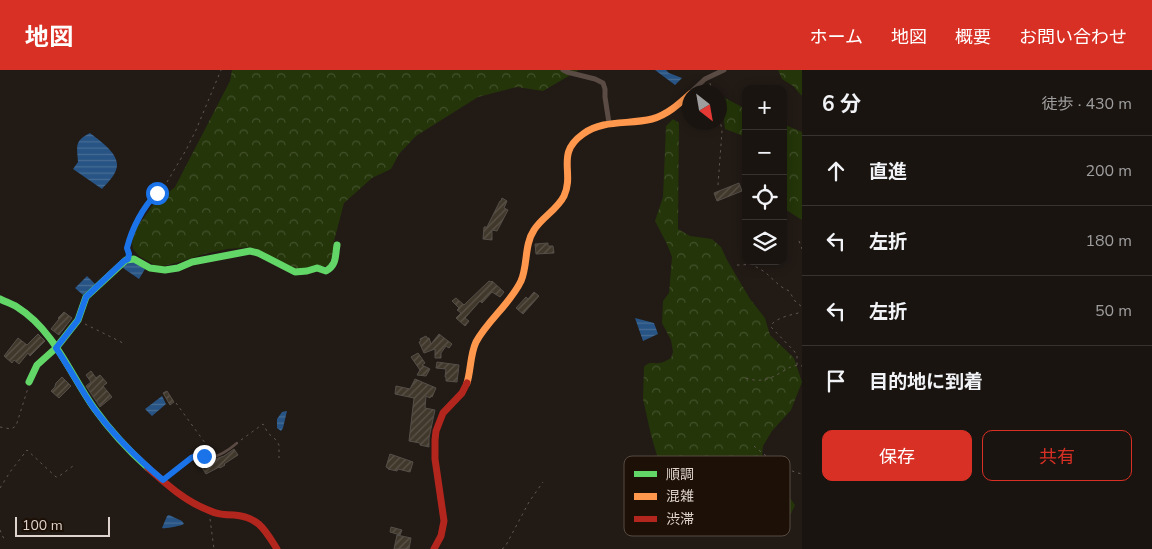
<!DOCTYPE html>
<html lang="ja">
<meta charset="utf-8">
<style>
:root{--surface:#191410;--page:#26211e;--text:#f1f3f6;--muted:#9f9e9f;--line:#373330;--accent:#d93025}
body{margin:0;font-family:"Nunito Sans","Noto Sans JP",sans-serif;background:var(--page);color:var(--text)}
.controls{position:absolute;right:15px;top:15px;display:grid;overflow:hidden;border-radius:10px;box-shadow:0 2px 12px #0003}
.controls button{width:45px;height:45px;display:grid;place-items:center;padding:0;border:0;border-bottom:1px solid var(--line);background:var(--surface);color:var(--text);font:25px sans-serif}
.compass{position:absolute;left:682px;top:15px;width:45px;height:45px;border-radius:50%;background:var(--surface);box-shadow:0 2px 12px #0003;rotate:149deg}
.scale{position:absolute;left:15px;bottom:12px;width:95px;box-sizing:border-box;padding-left:5px;border:2px solid #ded4cd;border-top:0;font-size:14px;line-height:18px;white-space:nowrap;color:#ded4cd;-webkit-text-stroke:4px #1d1006;paint-order:stroke}
.stop{position:absolute;width:15px;height:15px;margin:-11px;border:4px solid #1a73e8;border-radius:50%;background:#fff}
.stop.end{background:#1a73e8;border-color:#fff;box-shadow:0 1px 5px #0008}
.list{margin:0;padding:0;list-style:none}
h2{display:flex;justify-content:space-between;align-items:center;height:65px;margin:0;padding:0 20px;font-size:21px}
h2 small{font-size:16px;font-weight:400;color:var(--muted)}
.list li{display:grid;grid-template-columns:32px 1fr auto;gap:15px;align-items:center;box-sizing:border-box;height:70px;padding:0 20px;border-top:1px solid var(--line)}
.list b{display:block;font-size:19px;white-space:nowrap}
.list em{font-size:16px;font-style:normal;color:var(--muted)}
.actions{display:flex;gap:10px;padding:15px 20px}
.actions a{flex:1;padding:11px 0;border:1px solid var(--accent);border-radius:10px;text-align:center;font-size:18px;color:var(--accent)}
.actions .main{background:var(--accent);color:#fff}
.icon{flex:none;width:28px;height:28px;fill:none;stroke:currentColor;stroke-width:2;stroke-linecap:round;stroke-linejoin:round}
.map{position:relative;flex:none;width:802px;height:479px;overflow:hidden}
header{display:flex;align-items:center;gap:30px;box-sizing:border-box;height:70px;padding:0 25px;background:var(--accent);color:#fff}
header strong{font-size:24px}
nav{display:flex;gap:28px;margin-inline-start:auto;font-size:18px}
main{display:flex}
aside{flex:1;background:var(--surface)}
.map>svg:first-child{display:block}
.forest{fill:url(#forest-crowns)}
.water{fill:url(#water-rules)}
.building{fill:url(#building-hatch);stroke:#554f4a}
.lines{fill:none;stroke-linecap:round;stroke-linejoin:round}
.path{stroke:#605650;stroke-width:1;stroke-dasharray:2.5 4;stroke-linecap:butt}
.lane{stroke:#5a4b44;stroke-width:2.5}
.street{stroke:#5a4b44;stroke-width:5}
.fast{stroke:#63d668;stroke-width:7}
.slow{stroke:#ff974d;stroke-width:7}
.jam{stroke:#b3261e;stroke-width:7}
.route{stroke:#1a73e8;stroke-width:6}
.key{fill:#1d1006;stroke:#574b42;stroke-width:1}
.key-label{font-size:14px;fill:#ded4cd}
</style>
<header>
<strong>地図</strong>
<nav><a>ホーム</a><a>地図</a><a>概要</a><a>お問い合わせ</a></nav>
</header>
<main>
<div class="map">
<svg width="802" height="479" viewBox="0 0 802 479">
<defs>
<pattern id="forest-crowns" width="20" height="18" patternUnits="userSpaceOnUse" patternTransform="scale(1.25)"><rect width="20" height="18" fill="#243509"/><path d="M2 6a3 3 0 1 1 6 0M12 15a3 3 0 1 1 6 0" fill="none" stroke="#43512c"/></pattern>
<pattern id="water-rules" width="6" height="5" patternUnits="userSpaceOnUse" patternTransform="scale(1.25)"><rect width="6" height="5" fill="#275484"/><path d="M0 2.5h6" fill="none" stroke="#466c94"/></pattern>
<pattern id="building-hatch" width="6" height="6" patternUnits="userSpaceOnUse" patternTransform="scale(1.25)"><rect width="6" height="6" fill="#41382c"/><path d="M-1 1l2-2M0 6l6-6M5 7l2-2" fill="none" stroke="#5c5449"/></pattern>
</defs>
<rect width="100%" height="100%" fill="#211a15"/>
<path class="forest" d="M232,0H579L543,21L517,17L478,27L416,66L399,84L391,99L372,108L344,133L333,175V184L328,196H314L295,200L251,177L227,179L204,184L176,193L158,197L139,186L133,179L132,173L135,160L153,135L175,117L230,11Z
M778,0H802V26L793,16L782,9Z
M721,26L746,39V67L725,59Z
M673,49L679,53L678,159L690,166L712,169L721,177L727,190L750,229L765,248L770,265L794,288L802,312L791,340L772,361L763,376L762,387L767,400L770,415L774,424L790,428L795,435C791,445 787,449 778,455L768,453L763,446L755,442L728,447L696,437L693,434L688,433L676,443L672,445L668,440L671,433L651,365L643,329L644,297C650,291 652,294 659,293C663,293 667,290 671,288L673,282L671,270L662,253L663,231L669,223L672,187L667,174L655,151L663,127L666,56Z
M783,54L802,62V150L783,138Z"/>
<path class="water" d="M655,0H666L669,3L682,8L675,15Z
M90,63C100,71 122,85 116,100C114,107 106,114 102,119L73,99L78,92C77,76 74,71 90,63Z
M127,192H134L145,199L139,209L123,198Z
M87,206L95,214L83,225L75,218Z
M635,248L654,253L658,264L643,271Z
M162,326L166,334L152,346L145,339Z
M287,341L283,358L281,361L277,358V349L282,342Z
M169,445L182,451L184,454C180,456 166,459 162,458L167,446Z"/>
<path class="building" d="M739,113L742,121L717,131L714,123Z
M502,128L507,131L504,138L508,140L497,161L492,160V170L483,169L484,157H487L500,131H501Z
M548,173V176H553L554,183L536,184L535,174Z
M489,211L491,212L492,211L504,222L500,227L492,222L482,233L480,231L465,248L469,251L465,256L456,248L461,243L457,240L459,238L452,231L456,228L464,235Z
M534,222L539,226L523,244L516,238L526,227L528,229Z
M64,242L72,248L59,265L51,259L59,249L58,248Z
M38,264L45,271L30,286L28,283L19,294L14,290L12,293L4,286L18,268L27,275Z
M439,264L452,274L449,278L446,276L441,283V288H435V279L424,283L419,272L421,271L420,269L426,266L427,268H429L431,274Z
M418,283L425,293L422,295L430,299L426,306L417,305L420,300L411,287Z
M437,292L459,295L457,312L446,311V307H445L446,299L436,298Z
M91,301L96,308L100,305L107,313L103,316L112,327L100,337L86,316L91,312L86,305Z
M62,307L71,316L59,328L51,321L55,317V316L56,313Z
M415,309L436,318L432,327L431,326L430,328L426,326L425,338L435,340L429,368V377L420,375V373L409,371L414,328L395,324L396,316L410,319Z
M167,321L174,332L170,335L163,323Z
M234,379L238,385L224,394L225,395L220,398L219,397L206,404L201,396L207,392L224,386Z
M390,384L413,392L410,402L398,399L397,401L388,399V398L386,397Z
M391,457L402,460L400,465L390,462Z
M397,465L411,468L409,479H394Z"/>
<g class="lines">
<path class="path" d="M710,13L712,22
M718,115L722,61L720,49
M799,171L802,179
M129,184L127,178L134,158L148,132L167,112L186,80L196,60L221,0
M737,195H742L751,194L765,202L780,216L789,221L795,231L802,237
M85,254L123,273
M797,295V285L794,281L771,257V255C778,247 791,245 802,242
M746,308C774,318 786,291 802,296
M176,333L208,377L211,383
M0,357L11,359L16,356L28,318
M241,370L263,354L268,363L276,370L279,375V388
M754,376C768,388 784,400 802,404
M0,418L10,402L27,380L56,407H58L73,396
M210,449L214,479
M0,460L4,469
M502,479L505,477L529,432L543,412"/>
<path class="lane" d="M164,409L194,386C200,385 201,386 206,387C216,389 230,379 237,373"/>
<path class="street" d="M563,0L567,2L595,9L603,13L605,19V27L609,53
M691,22L705,9L724,0"/>
<path class="fast" d="M0,229C6,232 12,234 17,237C54,260 70,304 94,338C109,359 128,380 148,398
M29,312L37,295L56,278L78,250L86,227L126,190L134,189L150,198L165,200L178,198L192,192L250,181L258,183L295,202L307,201L317,198L326,201C337,195 335,186 337,175"/>
<path class="slow" d="M467,313C471,300 470,285 476,272C488,250 510,234 521,211C528,195 524,175 534,160C542,147 557,140 564,126C575,102 555,84 583,64C603,49 629,55 652,49C667,45 679,34 690,24"/>
<path class="jam" d="M148,398C166,414 185,431 208,440C216,444 225,445 234,445C259,447 265,460 277,479
M434,479L441,466L444,451L435,389V370L436,361L443,343L462,323L467,313"/>
</g>
<g class="lines">
<path class="route" d="M157,123C143,137 132,158 127,178L129,184L128,189L124,191L86,227L78,250L56,278C69,297 80,318 93,337C111,362 139,390 163,410L191,388L198,385L204,386"/>
</g>
<rect x="624" y="386" width="166" height="80" rx="8" class="key"/>
<rect x="634" y="401" width="23" height="6" fill="#63d668"/>
<rect x="634" y="423" width="23" height="7" fill="#ff974d"/>
<rect x="634" y="446" width="23" height="6" fill="#b3261e"/>
<g class="key-label">
<text x="666" y="409">順調</text>
<text x="666" y="431">混雑</text>
<text x="666" y="454">渋滞</text>
</g>
</svg>
<div class="controls">
<button>+</button>
<button>−</button>
<button><svg class="icon" aria-label="locate" viewBox="0 0 24 24"><circle cx="12" cy="12" r="6"/><path d="M12 2v4M12 18v4M2 12h4M18 12h4"/></svg></button>
<button><svg class="icon" aria-label="layers" viewBox="0 0 24 24"><path d="M12 4l9 5-9 5-9-5zM3 14l9 5 9-5"/></svg></button>
</div>
<svg class="compass" viewBox="-18 -18 36 36"><path d="M0-13l5 13h-10z" fill="#e53935"/><path d="M0 13l5-13h-10z" fill="#9f9e9f"/></svg>
<div class="scale">100 m</div>
<div class="stop" style="left:157px;top:123px"></div>
<div class="stop end" style="left:204px;top:386px"></div>
</div>
<aside>
<h2>6 分<small>徒歩 · 430 m</small></h2>
<ul class="list">
<li><svg class="icon" aria-label="ahead" viewBox="0 0 24 24"><path d="M12 20V5M6 11l6-6 6 6"/></svg><div><b>直進</b></div><em>200 m</em></li>
<li><svg class="icon" aria-label="left" viewBox="0 0 24 24"><path d="M17 20v-9H6M10 6l-5 5 5 5"/></svg><div><b>左折</b></div><em>180 m</em></li>
<li><svg class="icon" aria-label="left" viewBox="0 0 24 24"><path d="M17 20v-9H6M10 6l-5 5 5 5"/></svg><div><b>左折</b></div><em>50 m</em></li>
<li><svg class="icon" aria-label="arrive" viewBox="0 0 24 24"><path d="M6 21V4h12l-3 4 3 4H6"/></svg><div><b>目的地に到着</b></div></li>
</ul>
<div class="actions"><a class="main">保存</a><a>共有</a></div>
</aside>
</main>
